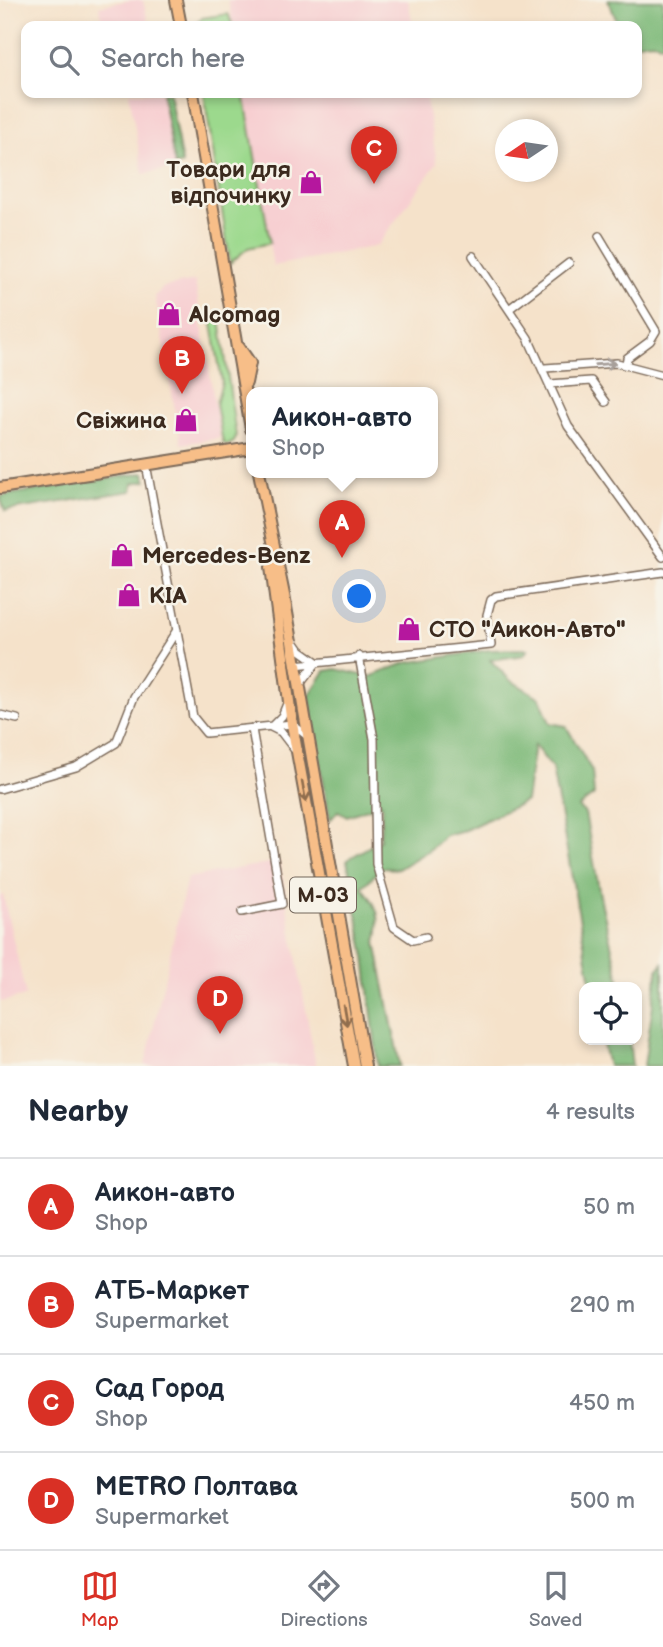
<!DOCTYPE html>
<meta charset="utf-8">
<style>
:root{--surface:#fff;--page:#f2f2f3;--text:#1f2937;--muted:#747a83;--line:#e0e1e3;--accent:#d93025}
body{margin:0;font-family:"Balsamiq Sans",sans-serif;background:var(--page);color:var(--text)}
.controls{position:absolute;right:21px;bottom:21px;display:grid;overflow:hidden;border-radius:14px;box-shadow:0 4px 10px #0003}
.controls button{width:63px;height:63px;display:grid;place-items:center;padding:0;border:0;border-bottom:2px solid var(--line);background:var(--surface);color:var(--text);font:35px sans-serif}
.compass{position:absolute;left:495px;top:119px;width:63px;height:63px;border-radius:50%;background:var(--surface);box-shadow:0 4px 10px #0003;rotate:257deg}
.you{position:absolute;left:360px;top:597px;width:24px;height:24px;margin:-18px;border:5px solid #fff;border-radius:50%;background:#1a73e8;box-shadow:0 0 0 10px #1a73e833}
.badge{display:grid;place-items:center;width:46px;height:46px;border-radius:50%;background:var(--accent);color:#fff;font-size:23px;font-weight:700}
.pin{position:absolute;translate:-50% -58px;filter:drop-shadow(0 2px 4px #0008)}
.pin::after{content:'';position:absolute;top:37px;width:24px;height:21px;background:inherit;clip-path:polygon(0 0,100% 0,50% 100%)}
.popup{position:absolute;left:246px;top:387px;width:192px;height:91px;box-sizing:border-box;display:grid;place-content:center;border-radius:14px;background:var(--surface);filter:drop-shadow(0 2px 5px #0005);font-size:23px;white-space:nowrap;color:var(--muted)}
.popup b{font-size:26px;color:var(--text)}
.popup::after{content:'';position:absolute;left:50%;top:100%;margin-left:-14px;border:14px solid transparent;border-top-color:var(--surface)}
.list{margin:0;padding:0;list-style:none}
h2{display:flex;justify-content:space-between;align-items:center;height:91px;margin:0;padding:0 28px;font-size:30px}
h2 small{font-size:23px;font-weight:400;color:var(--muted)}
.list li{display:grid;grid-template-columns:46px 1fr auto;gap:21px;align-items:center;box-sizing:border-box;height:98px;padding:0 28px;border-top:2px solid var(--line)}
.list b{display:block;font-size:26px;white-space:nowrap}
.list p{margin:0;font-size:23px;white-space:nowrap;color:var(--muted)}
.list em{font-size:23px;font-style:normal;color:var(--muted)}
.icon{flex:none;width:38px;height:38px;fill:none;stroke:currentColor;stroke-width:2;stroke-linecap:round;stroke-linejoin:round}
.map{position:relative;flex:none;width:663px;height:1066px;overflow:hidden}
.search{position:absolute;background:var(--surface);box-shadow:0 4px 10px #0003;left:21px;right:21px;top:21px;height:77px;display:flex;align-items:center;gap:18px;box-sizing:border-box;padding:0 24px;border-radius:14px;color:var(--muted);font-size:26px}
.sheet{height:483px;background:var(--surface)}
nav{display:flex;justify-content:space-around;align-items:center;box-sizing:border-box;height:98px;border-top:2px solid var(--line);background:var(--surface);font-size:19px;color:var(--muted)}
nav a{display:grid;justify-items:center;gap:4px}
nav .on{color:var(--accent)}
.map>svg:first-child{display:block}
.built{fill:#f7cfd1}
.green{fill:#9cd98d;stroke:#6c8256;stroke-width:2}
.forest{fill:#7db978;stroke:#5c724b;stroke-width:2}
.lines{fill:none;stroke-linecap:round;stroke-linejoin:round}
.minor-casing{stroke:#7c6a5a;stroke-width:10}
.primary-casing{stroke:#7c6a5a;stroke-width:14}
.trunk-casing{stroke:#7c6a5a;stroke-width:14}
.minor{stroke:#fff;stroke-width:7}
.primary{stroke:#f7be88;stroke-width:10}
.trunk{stroke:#f7be88;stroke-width:10}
.oneway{stroke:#a79f9a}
.oneway2{stroke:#906d4e}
.labels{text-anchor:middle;stroke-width:5;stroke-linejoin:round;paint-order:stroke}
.shield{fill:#f7f3e8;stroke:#73665b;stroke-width:2}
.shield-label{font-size:21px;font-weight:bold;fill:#3b2a1e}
.poi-label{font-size:23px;font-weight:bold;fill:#3b2a1e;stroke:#f7f3e8;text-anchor:start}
</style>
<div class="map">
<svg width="663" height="1066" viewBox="0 0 663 1066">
<rect width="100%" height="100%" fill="#f7f3e8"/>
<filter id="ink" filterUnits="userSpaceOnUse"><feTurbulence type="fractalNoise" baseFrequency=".0143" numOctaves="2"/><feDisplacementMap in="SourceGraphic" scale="14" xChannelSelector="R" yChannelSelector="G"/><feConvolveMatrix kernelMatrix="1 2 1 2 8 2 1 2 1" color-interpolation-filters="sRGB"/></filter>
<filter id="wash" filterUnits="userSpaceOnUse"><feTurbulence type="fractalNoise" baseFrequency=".00686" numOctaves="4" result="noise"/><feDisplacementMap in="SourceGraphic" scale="28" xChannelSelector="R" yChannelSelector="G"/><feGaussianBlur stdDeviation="1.57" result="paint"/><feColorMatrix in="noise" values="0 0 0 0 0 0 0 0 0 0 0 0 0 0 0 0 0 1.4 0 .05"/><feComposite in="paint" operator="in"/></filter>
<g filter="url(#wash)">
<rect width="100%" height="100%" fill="#f5e2ca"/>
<path class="built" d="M131,0H143L149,26H103L99,6Z
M228,0H408L413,26H233Z
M129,93H161L175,168L143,174Z
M244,93H425L437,163L377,246L273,266Z
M195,281L220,438L181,444L155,296L164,287Z
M279,861L316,1066H145L187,878Z
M3,895L26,996L0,1002V896Z"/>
<path class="green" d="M228,14L233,26H194L202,18Z
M204,93H244L270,243L248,248L230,263Z
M216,314L220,318L236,436L234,442L228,445L223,443L216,404L222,382L211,318Z"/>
<path class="forest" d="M608,0H663V45L652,41L637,43V26H619Z
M162,93H169L182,164L175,166Z
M144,473L146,481L133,483L132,491L5,511L0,497L6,495Z
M528,649L524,655L490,660L510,680L540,698L550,723L566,726L592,771L594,795L578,807L585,813L601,901L621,987H592L552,768L534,745L526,801L465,830L445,835L429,850L398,869L382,868L362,887C378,905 382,919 376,942L400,1066H378L365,957L347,860L380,840L382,804L347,816L338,811L330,820L309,696L325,671L336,669L370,677L405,663L489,650Z
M663,963V1066H644L658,969Z
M602,1040H629L632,1066H608Z"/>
</g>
<g filter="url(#ink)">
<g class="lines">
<g class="minor-casing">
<path id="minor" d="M599,236L656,331L650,341L627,358L626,364
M473,256L528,338L568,426L663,557
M509,309L569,263
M545,368L617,363L663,375
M550,384L591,381L606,402
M146,464L193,717L206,733L292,724L306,735
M293,640L300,650L317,662L300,684
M359,656L374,739L376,864L394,927L413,940L426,937
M295,665L491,645L487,615L491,600L496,596L663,572
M288,701L282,716L271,727L281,732L294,749
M0,715L17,719
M0,789L76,767L116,743L134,697L177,630
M242,912L282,904L252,729"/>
</g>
<g class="primary-casing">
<path id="primary" d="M0,488L251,448"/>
</g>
<g class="trunk-casing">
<path id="trunk" d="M176,0L181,26
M193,93L251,429
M239,347L250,363L246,383
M259,472L284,595L365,1066
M271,567L292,724L354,1066"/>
</g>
<use href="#minor" class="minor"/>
<use href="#primary" class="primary"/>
<use href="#trunk" class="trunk"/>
</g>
<defs><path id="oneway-shaft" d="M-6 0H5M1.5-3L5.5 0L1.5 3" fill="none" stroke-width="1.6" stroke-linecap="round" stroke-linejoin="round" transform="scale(1.75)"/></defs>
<use class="oneway" href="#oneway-shaft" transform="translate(605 364) rotate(-4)"/>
<g class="oneway2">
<use href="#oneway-shaft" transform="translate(304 792) rotate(80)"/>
<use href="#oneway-shaft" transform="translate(345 1015) rotate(80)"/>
</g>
</g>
<defs>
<g id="shop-bare" transform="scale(1.89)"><path d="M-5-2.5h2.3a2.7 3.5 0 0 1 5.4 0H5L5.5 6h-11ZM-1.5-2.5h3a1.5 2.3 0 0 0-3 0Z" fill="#b5179e" stroke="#f7f3e8" stroke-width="2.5" paint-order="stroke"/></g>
</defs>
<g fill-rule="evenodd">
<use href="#shop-bare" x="311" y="182"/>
<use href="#shop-bare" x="169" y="314"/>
<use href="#shop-bare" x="186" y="420"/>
<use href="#shop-bare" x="122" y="555"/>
<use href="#shop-bare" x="129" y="595"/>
<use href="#shop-bare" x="409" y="629"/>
</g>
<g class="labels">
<rect class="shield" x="290" y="877.5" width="66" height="35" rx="5"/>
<g class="shield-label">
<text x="323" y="902">М-03</text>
</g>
<g class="poi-label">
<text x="291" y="177" text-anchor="end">Товари для<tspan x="291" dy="26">відпочинку</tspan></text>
<text x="189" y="322">Alcomag</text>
<text x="166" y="428" text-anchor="end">Свіжина</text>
<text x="142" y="563">Mercedes-Benz</text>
<text x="149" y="603">KIA</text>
<text x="429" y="637">СТО "Аикон-Авто"</text>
</g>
</g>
</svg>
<div class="controls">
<button><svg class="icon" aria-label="locate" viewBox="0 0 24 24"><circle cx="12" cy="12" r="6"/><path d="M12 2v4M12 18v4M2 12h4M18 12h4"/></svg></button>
</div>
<svg class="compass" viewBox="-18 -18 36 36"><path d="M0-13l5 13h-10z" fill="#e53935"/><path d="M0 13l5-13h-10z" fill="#747a83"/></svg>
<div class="you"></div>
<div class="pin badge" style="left:342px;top:558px">A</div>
<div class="popup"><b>Аикон-авто</b>Shop</div>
<div class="pin badge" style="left:182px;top:394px">B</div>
<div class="pin badge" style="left:374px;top:184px">C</div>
<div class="pin badge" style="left:220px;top:1034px">D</div>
<div class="search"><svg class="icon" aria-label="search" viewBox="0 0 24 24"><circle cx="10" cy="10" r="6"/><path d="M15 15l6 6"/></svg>Search here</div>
</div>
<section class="sheet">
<h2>Nearby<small>4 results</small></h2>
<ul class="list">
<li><span class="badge">A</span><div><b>Аикон-авто</b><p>Shop</p></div><em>50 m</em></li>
<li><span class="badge">B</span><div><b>АТБ-Маркет</b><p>Supermarket</p></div><em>290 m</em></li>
<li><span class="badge">C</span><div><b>Сад Город</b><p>Shop</p></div><em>450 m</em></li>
<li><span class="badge">D</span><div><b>METRO Полтава</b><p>Supermarket</p></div><em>500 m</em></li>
</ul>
</section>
<nav>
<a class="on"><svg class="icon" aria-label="map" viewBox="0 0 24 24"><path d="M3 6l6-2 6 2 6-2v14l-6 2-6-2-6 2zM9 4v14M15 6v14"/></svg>Map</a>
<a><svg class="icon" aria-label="directions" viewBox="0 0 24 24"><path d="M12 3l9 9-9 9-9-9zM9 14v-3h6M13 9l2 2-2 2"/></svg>Directions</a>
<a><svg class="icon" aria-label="saved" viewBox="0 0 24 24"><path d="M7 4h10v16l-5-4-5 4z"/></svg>Saved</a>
</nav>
